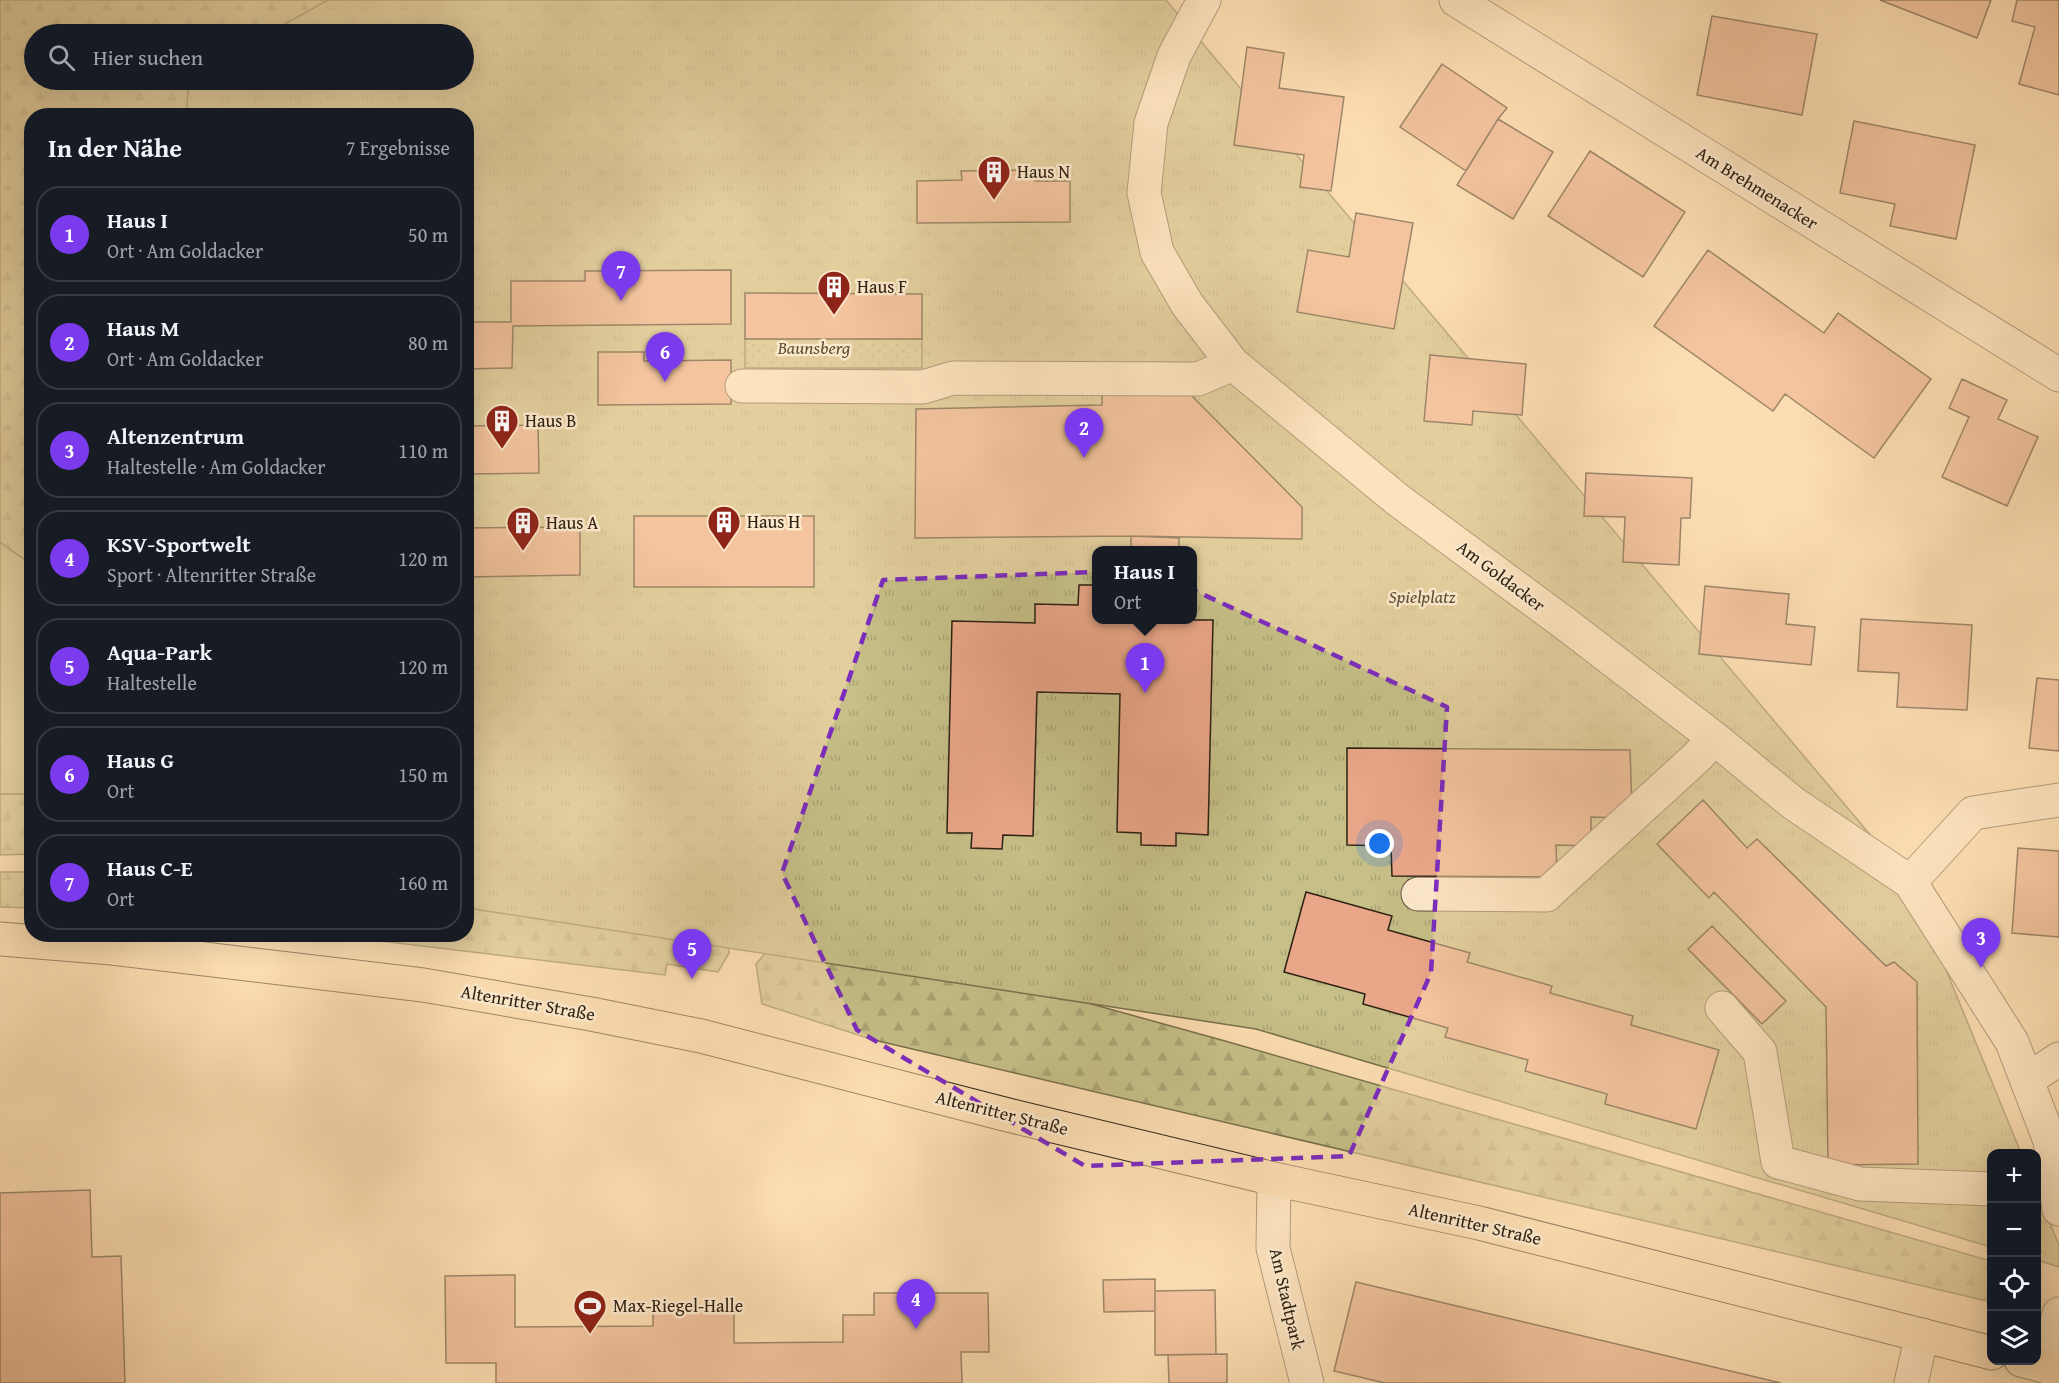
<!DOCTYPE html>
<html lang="de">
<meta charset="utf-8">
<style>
:root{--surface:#171b24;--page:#20242c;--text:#f1f3f6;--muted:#9ea1a6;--line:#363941;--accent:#7c3aed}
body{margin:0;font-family:"Gentium Book Plus",serif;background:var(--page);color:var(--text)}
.controls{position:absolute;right:18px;bottom:18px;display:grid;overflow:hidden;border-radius:12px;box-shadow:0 6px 24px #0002}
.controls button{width:54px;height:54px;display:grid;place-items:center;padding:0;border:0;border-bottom:2px solid var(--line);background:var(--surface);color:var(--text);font:30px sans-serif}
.you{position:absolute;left:1380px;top:844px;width:21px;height:21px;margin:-15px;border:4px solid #fff;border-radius:50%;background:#1a73e8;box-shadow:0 0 0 9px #1a73e833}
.badge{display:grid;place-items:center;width:39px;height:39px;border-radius:50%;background:var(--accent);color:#fff;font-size:20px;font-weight:700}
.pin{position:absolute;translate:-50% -50px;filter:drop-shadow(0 2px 3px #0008)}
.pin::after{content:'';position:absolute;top:32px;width:21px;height:18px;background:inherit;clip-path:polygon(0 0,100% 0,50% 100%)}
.popup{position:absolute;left:1092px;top:546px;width:105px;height:78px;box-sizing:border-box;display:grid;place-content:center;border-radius:12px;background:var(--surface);filter:drop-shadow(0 2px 4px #0005);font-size:20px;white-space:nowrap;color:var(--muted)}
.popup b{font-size:22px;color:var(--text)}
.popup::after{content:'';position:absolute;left:50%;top:100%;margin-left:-12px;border:12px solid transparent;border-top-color:var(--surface)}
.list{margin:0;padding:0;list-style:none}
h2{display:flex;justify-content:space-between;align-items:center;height:78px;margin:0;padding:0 24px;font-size:26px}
h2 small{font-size:20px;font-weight:400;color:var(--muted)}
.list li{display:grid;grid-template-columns:39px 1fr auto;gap:18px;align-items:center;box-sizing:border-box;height:96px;margin:0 12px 12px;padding:0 12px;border:2px solid var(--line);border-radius:24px}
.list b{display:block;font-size:22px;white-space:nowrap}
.list p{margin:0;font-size:20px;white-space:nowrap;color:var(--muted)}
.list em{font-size:20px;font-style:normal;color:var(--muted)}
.icon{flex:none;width:33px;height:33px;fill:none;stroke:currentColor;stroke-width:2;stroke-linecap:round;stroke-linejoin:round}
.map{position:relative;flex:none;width:2059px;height:1383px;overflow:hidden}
.search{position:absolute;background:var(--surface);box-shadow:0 6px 24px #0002;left:24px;top:24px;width:450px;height:66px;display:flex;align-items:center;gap:15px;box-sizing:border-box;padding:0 21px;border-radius:33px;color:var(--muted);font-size:22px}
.panel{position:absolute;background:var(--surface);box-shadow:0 6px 24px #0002;left:24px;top:108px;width:450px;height:834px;border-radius:24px}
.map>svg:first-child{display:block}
.grass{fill:#c6bf87;stroke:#79704c;stroke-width:1.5}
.forest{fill:url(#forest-firs);stroke:#79704c;stroke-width:1.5}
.park{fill:url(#park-tufts);stroke:#79704c;stroke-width:1.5;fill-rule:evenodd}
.garden{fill:url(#garden-dots);stroke:#79704c;stroke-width:1.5}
.building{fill:#e9a688;stroke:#2c2012;stroke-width:1.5}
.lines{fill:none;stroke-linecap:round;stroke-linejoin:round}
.minor-casing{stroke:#604f3a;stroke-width:35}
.major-casing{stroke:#2c2012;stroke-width:35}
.minor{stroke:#fde9cc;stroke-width:33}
.major{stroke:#fcddb1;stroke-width:33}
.marked{fill:none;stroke:#7b2cbf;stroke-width:4.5;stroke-dasharray:12 8;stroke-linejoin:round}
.labels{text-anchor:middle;stroke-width:5;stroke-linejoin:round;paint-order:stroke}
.poi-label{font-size:18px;fill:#2c2012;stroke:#fde9cc;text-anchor:start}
.street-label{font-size:18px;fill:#2c2012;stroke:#fde9cc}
.park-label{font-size:18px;font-style:italic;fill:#5a5035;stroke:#fde9cc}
</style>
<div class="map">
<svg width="2059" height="1383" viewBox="0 0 2059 1383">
<defs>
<pattern id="forest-firs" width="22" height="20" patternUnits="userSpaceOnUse" patternTransform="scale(1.5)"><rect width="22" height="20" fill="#c6bf87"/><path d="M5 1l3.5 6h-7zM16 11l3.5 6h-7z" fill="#aaa474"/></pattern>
<pattern id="park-tufts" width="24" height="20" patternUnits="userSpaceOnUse" patternTransform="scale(1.5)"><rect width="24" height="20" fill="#c6bf87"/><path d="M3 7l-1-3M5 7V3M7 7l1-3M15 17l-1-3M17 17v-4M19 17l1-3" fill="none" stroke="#aaa474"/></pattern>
<pattern id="garden-dots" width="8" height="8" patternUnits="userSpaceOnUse" patternTransform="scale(1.5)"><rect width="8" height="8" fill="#c6bf87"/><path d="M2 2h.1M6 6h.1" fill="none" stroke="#aaa474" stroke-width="1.8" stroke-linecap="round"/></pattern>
</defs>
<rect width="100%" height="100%" fill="#fcddb1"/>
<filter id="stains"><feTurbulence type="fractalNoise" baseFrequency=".00333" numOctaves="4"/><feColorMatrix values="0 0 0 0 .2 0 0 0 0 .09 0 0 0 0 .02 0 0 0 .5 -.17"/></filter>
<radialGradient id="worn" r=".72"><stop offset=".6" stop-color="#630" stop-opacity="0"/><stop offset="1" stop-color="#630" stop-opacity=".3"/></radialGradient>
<path class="grass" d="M0,542L31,564V794H0Z"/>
<path class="forest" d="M0,0H558L464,34H34V80H460L416,115L32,116L31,564L0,542Z
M0,794H31V854L0,855Z
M0,872H31V908L0,907Z
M467,893L728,932L729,953L718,972L667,964L665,975L330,935L466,934Z
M775,942L1030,987L1225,1041L1991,1261V1299L1987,1301L874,1040L762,1004L756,964Z"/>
<path class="park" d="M328,0H1166L1910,882L2021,1153L1992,1154L1991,1247L1256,1029L467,908L466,116H186L189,80H464V34H267ZM1097,550H1193V620H1097Z
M2036,1190L2059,1245V1267L2037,1260Z"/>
<path class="garden" d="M745,339H922V368H745Z"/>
<path class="building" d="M1880,0H1991L1977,38Z
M2017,0H2059V95L2019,84L2035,27L2012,21Z
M1712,16L1817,34L1802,115L1697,95Z
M1247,47L1284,53L1279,88L1344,97L1331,191L1300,187L1304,155L1234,145Z
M1442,64L1507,108L1498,119L1466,171L1400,127Z
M1498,119L1553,152L1513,219L1457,185Z
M1854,121L1975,145L1956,239L1890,226L1895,204L1840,193Z
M1590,151L1685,212L1643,277L1548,216Z
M1035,170V181H1070V222L917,223V181L962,180L961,171Z
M1356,213L1413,223L1394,329L1297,312L1308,250L1349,257Z
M1708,250L1824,333L1838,313L1931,379L1874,458L1785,394L1773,411L1654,326Z
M731,270V324L513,326L512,368L466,369V322H511V281H585V271Z
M745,293L922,294V339H745Z
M598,352H644V361L731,360V404L598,405Z
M1430,355L1526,364L1522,415L1473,411L1472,425L1424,421Z
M1962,379L2007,400L1998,419L2038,437L2007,506L1942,477L1969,417L1949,408Z
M1102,392H1188L1302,507V539L1131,536L915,538L916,409L1102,405Z
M538,425L539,473L466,474V426Z
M1586,473L1692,478L1690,518H1681L1679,565L1623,562L1625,517L1584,516Z
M634,516H814V587H634Z
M580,527V575L466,577V528Z
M1131,536L1179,538V550H1131Z
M1079,585H1097V620H1213L1208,835L1176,833V846L1141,845V833L1117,832L1120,694L1037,692L1033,836L1003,835L1002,849L971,848L972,833H947L952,621L1035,623V604L1078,605Z
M1705,586L1789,594L1786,624L1815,627L1811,665L1699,654Z
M1861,619L1972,625L1967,710L1897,707L1899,673L1858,671Z
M2037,678L2059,680V751L2029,748Z
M1347,748L1630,750L1632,810L1623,818L1591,817V846L1556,845L1557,877L1392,876L1391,846L1347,845Z
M1703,800L1747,848L1757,839L1886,966L1894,962L1917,982L1918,1164L1828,1165L1826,1007L1714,892L1709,898L1657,844Z
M2018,848L2059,851V937L2012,933Z
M1306,892L1392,916L1388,930L1470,953L1467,962L1552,986L1550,993L1633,1016L1631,1025L1719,1050L1696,1129L1605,1104L1607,1094L1525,1071L1528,1060L1445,1037L1448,1028L1363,1004L1365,994L1284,972Z
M1712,926L1786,1001L1762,1024L1688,949Z
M90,1190L92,1257L121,1256L125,1383H0V1193Z
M515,1275V1327L653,1326V1306H734V1343L843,1342V1315H874V1293H988L989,1352H961L962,1383H496V1363H446L445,1276Z
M1155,1279V1311L1104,1312L1103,1280Z
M1356,1282L1781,1383H1385L1334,1371Z
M1215,1290L1216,1354L1155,1355V1291Z
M1227,1354V1383H1169L1168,1355Z"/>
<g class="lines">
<g class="minor-casing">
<path id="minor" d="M1204,0L1174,56L1151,123L1144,193L1157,252L1187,304L1233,364L1398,500L1567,625L1714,738L1793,803L1910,882L2012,1042L2050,1141L2059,1209
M1456,0L2059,375
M742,386L923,387L953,378L1198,379L1233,364
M1910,882L1973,813L2059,800
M1418,894L1546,895L1698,756L1714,738
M1722,1008L1760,1052L1778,1162L1860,1184L1992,1189
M2027,1080L2059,1059
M1274,1179L1273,1248L1307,1383
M2047,1367L2059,1314
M1911,1383L1922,1335"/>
</g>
<g class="major-casing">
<path id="major" d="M0,939L112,948L423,985L591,1014L701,1036L1008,1115L1274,1179L1479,1223L1992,1353
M2021,1360L2059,1370"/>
</g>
<use href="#minor" class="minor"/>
<use href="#major" class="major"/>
</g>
<path d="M0 0H2059V1383H0ZM1150,570L1447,707L1431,973L1349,1156L1085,1166L857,1030L782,873L883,580Z" fill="#fcddb1" fill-opacity=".55" fill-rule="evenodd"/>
<path class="marked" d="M1150,570L1447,707L1431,973L1349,1156L1085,1166L857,1030L782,873L883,580Z"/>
<defs>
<g id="building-pin" transform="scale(1.725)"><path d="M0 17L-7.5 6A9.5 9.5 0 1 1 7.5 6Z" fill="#8f2418" stroke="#fde9cc"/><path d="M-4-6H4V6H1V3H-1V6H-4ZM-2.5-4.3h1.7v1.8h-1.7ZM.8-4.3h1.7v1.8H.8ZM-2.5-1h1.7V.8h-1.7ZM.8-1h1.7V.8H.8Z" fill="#fff"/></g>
<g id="stadium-pin" transform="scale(1.725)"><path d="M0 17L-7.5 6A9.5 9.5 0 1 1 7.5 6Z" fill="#8f2418" stroke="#fde9cc"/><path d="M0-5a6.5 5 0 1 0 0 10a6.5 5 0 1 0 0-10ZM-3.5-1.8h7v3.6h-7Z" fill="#fff"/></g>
</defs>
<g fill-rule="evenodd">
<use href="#building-pin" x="994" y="172"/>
<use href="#building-pin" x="834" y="287"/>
<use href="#building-pin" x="502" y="421"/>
<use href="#building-pin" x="724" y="522"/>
<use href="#building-pin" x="523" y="523"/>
<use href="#stadium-pin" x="590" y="1306"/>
</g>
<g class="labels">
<g class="poi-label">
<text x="1017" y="178">Haus N</text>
<text x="857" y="293">Haus F</text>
<text x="525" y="427">Haus B</text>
<text x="747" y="528">Haus H</text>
<text x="546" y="529">Haus A</text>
<text x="613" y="1312">Max-Riegel-Halle</text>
</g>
<g class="street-label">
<text transform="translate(1757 188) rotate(32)" y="6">Am Brehmenacker</text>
<text transform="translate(1501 576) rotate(37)" y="6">Am Goldacker</text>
<text transform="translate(528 1003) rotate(10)" y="6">Altenritter Straße</text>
<text transform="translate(1002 1113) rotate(14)" y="6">Altenritter Straße</text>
<text transform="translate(1475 1224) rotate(13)" y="6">Altenritter Straße</text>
<text transform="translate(1287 1299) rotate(77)" y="6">Am Stadtpark</text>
</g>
<g class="park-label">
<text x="814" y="354">Baunsberg</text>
<text x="1422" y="603">Spielplatz</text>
</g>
</g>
<rect width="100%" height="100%" filter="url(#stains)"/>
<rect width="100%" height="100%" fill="url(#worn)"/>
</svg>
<div class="controls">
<button>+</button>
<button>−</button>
<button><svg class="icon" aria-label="locate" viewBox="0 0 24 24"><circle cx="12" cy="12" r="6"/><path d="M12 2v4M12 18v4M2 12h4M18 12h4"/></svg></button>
<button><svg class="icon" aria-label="layers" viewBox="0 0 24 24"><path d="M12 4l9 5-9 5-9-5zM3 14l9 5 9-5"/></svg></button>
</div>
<div class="you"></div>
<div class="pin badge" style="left:1145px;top:693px">1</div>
<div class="popup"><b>Haus I</b>Ort</div>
<div class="pin badge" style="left:1084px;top:458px">2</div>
<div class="pin badge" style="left:1981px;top:968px">3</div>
<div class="pin badge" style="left:916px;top:1329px">4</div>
<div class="pin badge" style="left:692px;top:979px">5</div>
<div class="pin badge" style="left:665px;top:382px">6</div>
<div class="pin badge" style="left:621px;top:301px">7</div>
<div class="search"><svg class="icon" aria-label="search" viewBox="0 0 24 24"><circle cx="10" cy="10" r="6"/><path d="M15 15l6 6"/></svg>Hier suchen</div>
<section class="panel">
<h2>In der Nähe<small>7 Ergebnisse</small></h2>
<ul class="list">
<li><span class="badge">1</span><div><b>Haus I</b><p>Ort · Am Goldacker</p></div><em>50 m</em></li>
<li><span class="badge">2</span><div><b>Haus M</b><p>Ort · Am Goldacker</p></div><em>80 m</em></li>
<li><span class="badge">3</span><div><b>Altenzentrum</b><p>Haltestelle · Am Goldacker</p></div><em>110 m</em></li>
<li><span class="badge">4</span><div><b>KSV-Sportwelt</b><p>Sport · Altenritter Straße</p></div><em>120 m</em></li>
<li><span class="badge">5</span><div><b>Aqua-Park</b><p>Haltestelle</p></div><em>120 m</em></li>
<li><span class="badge">6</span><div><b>Haus G</b><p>Ort</p></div><em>150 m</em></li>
<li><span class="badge">7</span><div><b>Haus C-E</b><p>Ort</p></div><em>160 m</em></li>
</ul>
</section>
</div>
